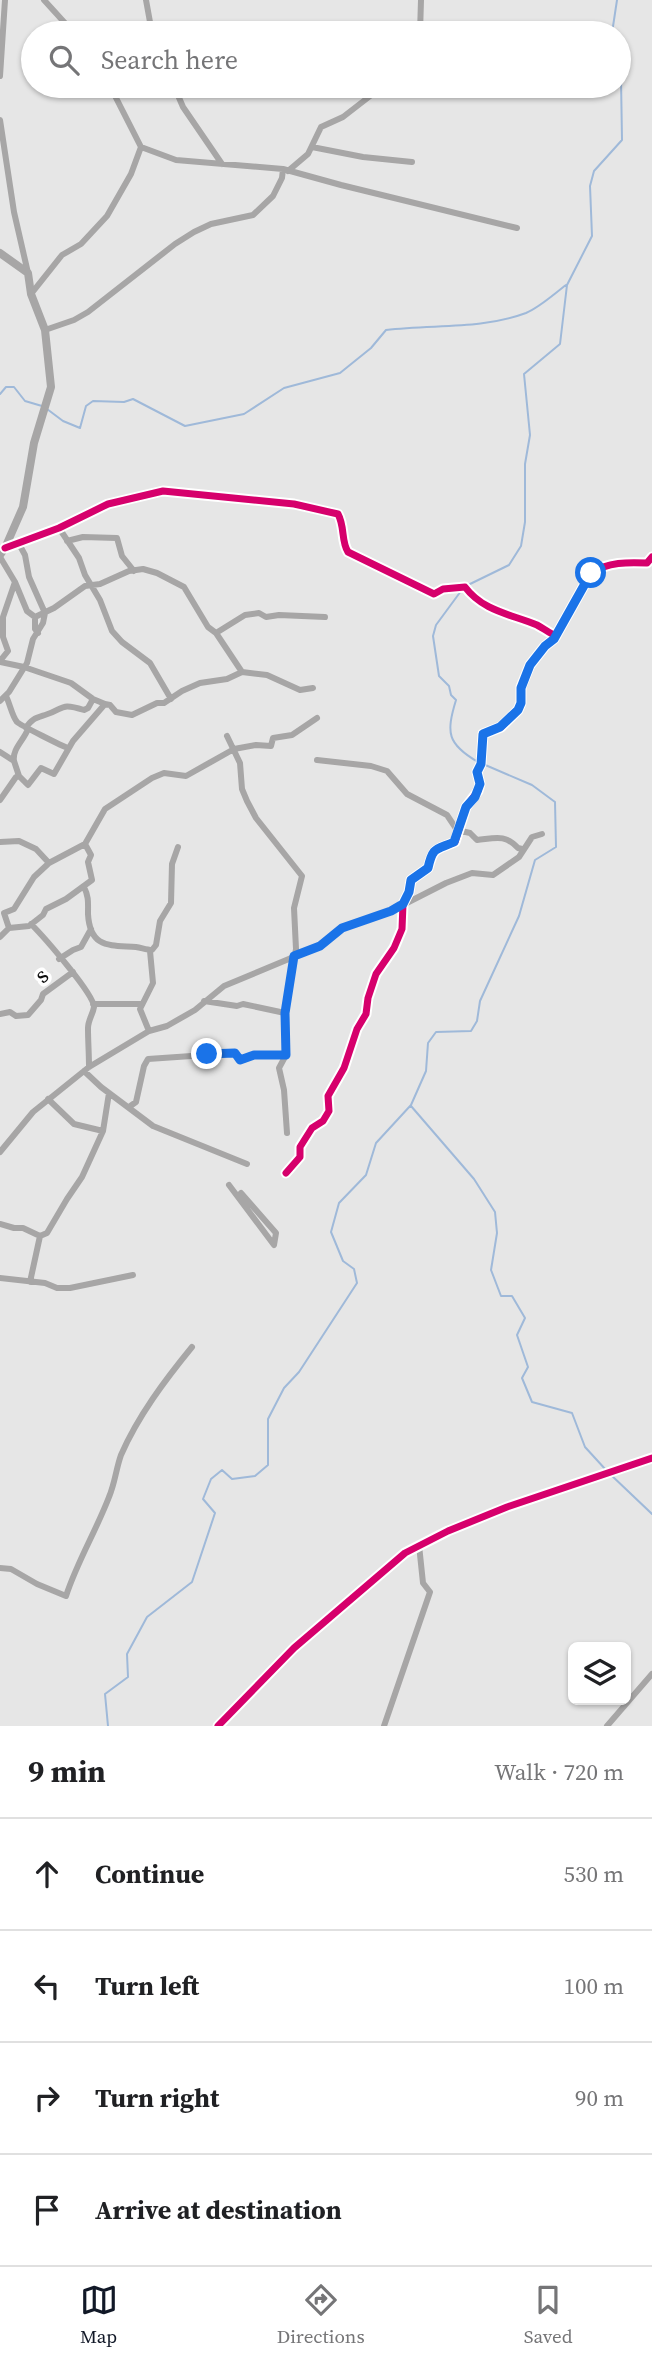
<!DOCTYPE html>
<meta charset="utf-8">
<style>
:root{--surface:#fff;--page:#f6f6f6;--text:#202124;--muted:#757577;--line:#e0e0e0;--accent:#111827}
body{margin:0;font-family:"Source Serif 4",serif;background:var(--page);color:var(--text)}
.controls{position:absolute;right:21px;bottom:21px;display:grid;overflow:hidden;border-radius:10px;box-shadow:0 2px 5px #0004}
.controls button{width:63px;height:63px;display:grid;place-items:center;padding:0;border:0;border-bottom:2px solid var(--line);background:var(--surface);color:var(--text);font:35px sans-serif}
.stop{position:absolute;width:21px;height:21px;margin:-16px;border:5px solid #1a73e8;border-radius:50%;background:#fff}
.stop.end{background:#1a73e8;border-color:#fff;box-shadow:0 2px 7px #0008}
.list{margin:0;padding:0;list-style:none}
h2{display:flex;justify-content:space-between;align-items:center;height:91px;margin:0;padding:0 28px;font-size:30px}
h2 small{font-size:23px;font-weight:400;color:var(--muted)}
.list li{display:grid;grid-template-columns:46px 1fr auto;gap:21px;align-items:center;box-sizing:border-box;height:112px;padding:0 28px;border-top:2px solid var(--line)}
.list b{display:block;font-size:26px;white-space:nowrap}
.list em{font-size:23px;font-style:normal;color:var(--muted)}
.icon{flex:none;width:38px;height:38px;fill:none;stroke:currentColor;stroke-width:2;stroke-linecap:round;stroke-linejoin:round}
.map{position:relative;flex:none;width:652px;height:1726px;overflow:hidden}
.search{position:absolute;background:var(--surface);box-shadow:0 2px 5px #0004;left:21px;right:21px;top:21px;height:77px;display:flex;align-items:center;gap:18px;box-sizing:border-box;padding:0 24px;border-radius:38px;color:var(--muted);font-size:26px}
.sheet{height:539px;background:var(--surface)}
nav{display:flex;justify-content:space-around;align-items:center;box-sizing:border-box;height:98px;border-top:2px solid var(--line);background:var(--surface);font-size:19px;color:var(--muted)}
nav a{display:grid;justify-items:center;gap:4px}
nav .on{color:var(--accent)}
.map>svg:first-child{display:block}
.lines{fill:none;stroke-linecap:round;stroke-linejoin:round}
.stream{stroke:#9fb9d9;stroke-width:2}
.minor{stroke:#a7a6a6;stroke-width:6}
.tertiary{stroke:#a7a6a6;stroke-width:8}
.cycleway-casing{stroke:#fff;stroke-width:11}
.cycleway{stroke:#d6006c;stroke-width:7}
.route{stroke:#1a73e8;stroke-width:9}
.labels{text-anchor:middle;stroke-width:7;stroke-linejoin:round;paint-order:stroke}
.street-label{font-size:23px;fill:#0d0d0d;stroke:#fff}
</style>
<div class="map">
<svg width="652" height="1726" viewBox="0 0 652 1726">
<rect width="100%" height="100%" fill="#e6e6e6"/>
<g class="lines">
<path class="stream" d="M612,33L617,0
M0,394L6,387H14L25,401L42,406
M47,409L63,421L80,428L86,406L93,401L124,402L133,399L185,426L244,414L284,388L340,373L371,348L386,330C434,324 480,330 526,313C540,307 554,294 566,285
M468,585L509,565L521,546L525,522V464L530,435L524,374L560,344L567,285L592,236L590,186L594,171L622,140L621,79L619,75
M461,591L436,625L433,636L439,676L449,686L451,695L456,700C446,733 447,744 478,762
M411,1106L474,1179L495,1212L497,1233L491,1270L501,1296H512L525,1318L517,1335L528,1367L522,1378L532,1402L572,1413L585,1447L606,1470
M610,1474L652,1514
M108,1726L105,1694L128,1677L127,1654L147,1617L192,1582L215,1513L203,1499L211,1479L222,1470L232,1479L255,1476L268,1465V1419L284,1388L299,1372L357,1283L354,1269L343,1261L331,1232L339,1203L366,1175L376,1143L411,1105L426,1071L428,1043L436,1032L471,1031L477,1021L480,1001L519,916L535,860L556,847L555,802L532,785L483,764"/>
<path class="minor" d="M44,0L74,33
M146,0L152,33
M420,33L421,0
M0,76L5,0
M174,86L183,107L222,164
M0,120L14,212L28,273
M141,147L176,160L283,169L341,185L517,228
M312,147L363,157L412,162
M288,171L308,154L321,127L343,117L383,86
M31,294L62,255L81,244L107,216L131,174L141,147L110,86
M45,330L74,320L88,312L175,244L194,232L211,224L253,215L273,196L282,178L283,169
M59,528L79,558L85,575L100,600L112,631L122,642L150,663L171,699
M67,541L83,537L117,538L122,556L134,571
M5,548L59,528L108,504L163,491L294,504L338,514C345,527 341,541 348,552L434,594L443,589L465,587C483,611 510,614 537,625C543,628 549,633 556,636
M0,557L15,582L27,611L35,617V629L38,633
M35,617L54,608L85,586L100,584L129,571L143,569L157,573L184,587L208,627L216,633L242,672
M216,633L245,615L259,613L266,617L279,615L325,617
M0,661L8,651L3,637V617L15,582
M0,662L24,667L71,683L93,699L105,704
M6,696C10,704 12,716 17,722C20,725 64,747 68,748
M0,701L9,692L27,663L33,639L43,623L45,613L29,577L25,555L19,544
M26,728C31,719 36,718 45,715C65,709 59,702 84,710L88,708L93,699
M227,736L240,763L242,789L247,801L256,818L302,876L294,908L296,949L285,1013L286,1055L279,1068L284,1090L287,1133
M0,752L14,761L19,776
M317,760L371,766L387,771L407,794L447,815L457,830L470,833L477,840C496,838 505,834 518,848L522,849
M14,761C12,749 24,740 28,729
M0,800L16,777L19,776L28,785L41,768L54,774L73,741L105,704L110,705L116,712L132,715L157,703H164L182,691L200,683L227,679L242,672L267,675L300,690L313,688
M0,842L19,841L36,849L49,863
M84,887C89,897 88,903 88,914C90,949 110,945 136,947C142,948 147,950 152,950L156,945L160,921L171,903L172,864L178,847
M31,924C43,936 94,994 94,1007C93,1014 88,1020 88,1028C88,1041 89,1054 89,1067
M9,928L29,926L43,915L46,909L66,899L92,880L88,862L91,855L85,844
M0,937L9,928L4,913L14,909L34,877L49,863L85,844L105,809L152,778L164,773L186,776L234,749L256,745L271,746L273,738L292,735L317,718
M59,959L73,950L81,947L91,929
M204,1001L237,1006L243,1004L285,1013
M93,1004H142
M0,1014L10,1012L16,1016L28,1015L41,1000L43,994L73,972
M149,1031L140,1009L153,983L150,951
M84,1071L101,1087L153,1126L247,1164
M48,1099L74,1124L103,1131
M129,1107L136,1102L144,1066L148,1059L235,1053L240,1061L254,1055H286
M0,1152L33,1112L89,1067L149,1031L167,1026L195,1010L224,986L320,946L342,928L391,911L446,883L472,873L493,875L519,857L532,837L542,834
M286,1173L300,1157V1147L312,1128L323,1121L329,1111L328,1096L344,1068L357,1029L366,1014L368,998L376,974L394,948L402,929L403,904L409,892L411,880L428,868C434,846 436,850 455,842L466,807L478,791L480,784L477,772L481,764L483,734L501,727L518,710L521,703V687L530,665L545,646L554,639L591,573C608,562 628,562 647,563L652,557
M229,1185L274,1245L276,1233L241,1193
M0,1224L14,1228H23L40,1236
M0,1278L45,1283L57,1288H70L133,1275
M30,1282L40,1236L47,1233L67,1199L82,1177L103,1131L109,1093
M0,1568L11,1569L37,1584L66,1596C77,1562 96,1531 109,1497C115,1483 116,1469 121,1455C138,1416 165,1380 192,1347
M218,1726L294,1648L405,1553L448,1531L507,1507L652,1458
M384,1726L430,1592L423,1583L419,1545
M607,1726L652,1674"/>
<path class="tertiary" d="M0,253L28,273L31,294L45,330L51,387L34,443L23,507L5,548L0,555"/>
<g class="cycleway-casing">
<path id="cycleway" d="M5,548L59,528L108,504L163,491L294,504L338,514C345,527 341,541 348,552L434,594L443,589L465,587C483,611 510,614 537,625C543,628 549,633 556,636
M286,1173L300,1157V1147L312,1128L323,1121L329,1111L328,1096L344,1068L357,1029L366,1014L368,998L376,974L394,948L402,929L403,904L409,892L411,880L428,868C434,846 436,850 455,842L466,807L478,791L480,784L477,772L481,764L483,734L501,727L518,710L521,703V687L530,665L545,646L554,639L591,573C608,562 628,562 647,563L652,557
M218,1726L294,1648L405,1553L448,1531L507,1507L652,1458"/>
</g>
<use href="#cycleway" class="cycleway"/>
</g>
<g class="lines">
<path class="route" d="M207,1054L235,1053L240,1060L254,1055H286L285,1013L294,956L320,946L342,928L391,911L403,904L409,892L411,880L428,868C433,846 436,850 454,842L466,807L475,797L480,784L477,772L481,764L483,734L500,727L518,710L521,703V688L530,665L545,646L554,639L591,573"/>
</g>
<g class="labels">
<g class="street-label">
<text transform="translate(41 975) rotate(-42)" y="8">s</text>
</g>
</g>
</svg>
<div class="controls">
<button><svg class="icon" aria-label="layers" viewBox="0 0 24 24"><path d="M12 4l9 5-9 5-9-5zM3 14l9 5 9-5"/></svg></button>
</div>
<div class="stop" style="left:591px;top:573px"></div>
<div class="stop end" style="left:207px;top:1054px"></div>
<div class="search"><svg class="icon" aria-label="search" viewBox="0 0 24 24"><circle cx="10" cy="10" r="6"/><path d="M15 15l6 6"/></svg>Search here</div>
</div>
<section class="sheet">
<h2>9 min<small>Walk · 720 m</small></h2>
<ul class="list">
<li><svg class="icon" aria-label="ahead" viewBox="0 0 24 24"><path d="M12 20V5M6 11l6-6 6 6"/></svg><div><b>Continue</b></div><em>530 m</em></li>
<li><svg class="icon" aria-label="left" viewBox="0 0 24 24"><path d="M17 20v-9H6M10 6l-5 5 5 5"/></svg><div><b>Turn left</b></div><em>100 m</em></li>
<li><svg class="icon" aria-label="right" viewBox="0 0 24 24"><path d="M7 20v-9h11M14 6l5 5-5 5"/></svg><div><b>Turn right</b></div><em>90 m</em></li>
<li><svg class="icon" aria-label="arrive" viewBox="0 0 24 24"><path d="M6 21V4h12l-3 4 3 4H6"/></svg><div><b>Arrive at destination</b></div></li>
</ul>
</section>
<nav>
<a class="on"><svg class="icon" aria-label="map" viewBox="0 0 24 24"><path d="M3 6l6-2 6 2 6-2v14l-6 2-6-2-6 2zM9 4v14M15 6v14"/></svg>Map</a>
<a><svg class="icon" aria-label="directions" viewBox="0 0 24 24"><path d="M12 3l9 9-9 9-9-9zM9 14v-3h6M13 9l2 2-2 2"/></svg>Directions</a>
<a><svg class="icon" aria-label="saved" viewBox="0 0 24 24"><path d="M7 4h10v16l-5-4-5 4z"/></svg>Saved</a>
</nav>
